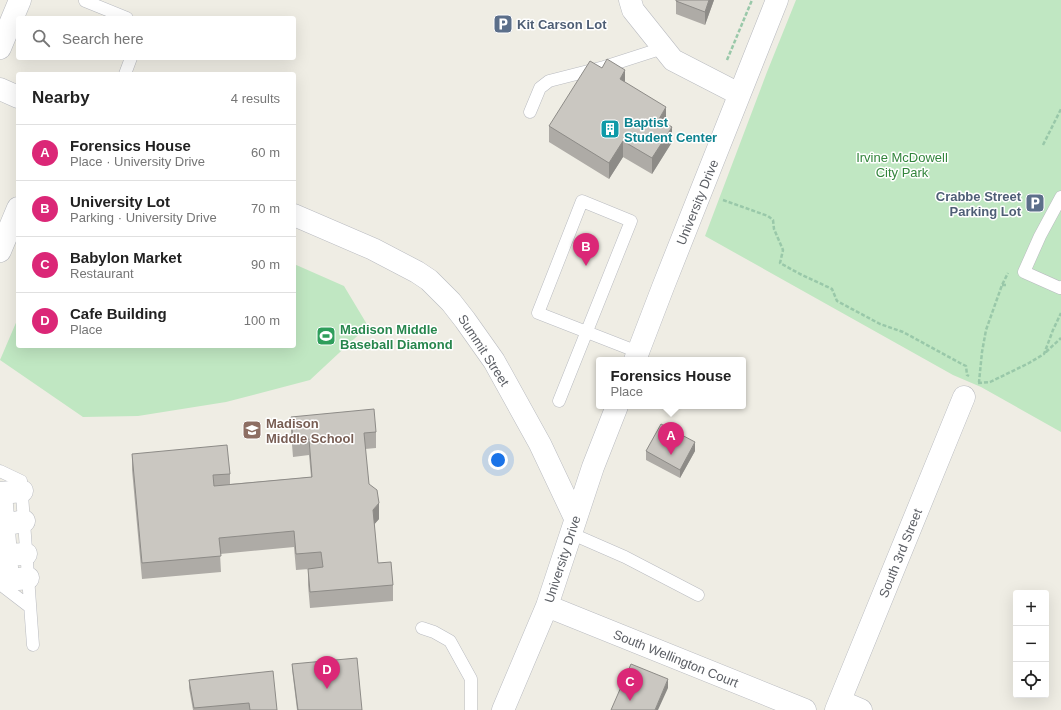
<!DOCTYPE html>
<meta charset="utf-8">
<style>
:root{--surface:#fff;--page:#f6f6f6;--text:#222;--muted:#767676;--line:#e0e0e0;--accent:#db2777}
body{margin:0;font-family:Helvetica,sans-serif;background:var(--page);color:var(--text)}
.controls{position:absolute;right:12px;bottom:12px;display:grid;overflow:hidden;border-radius:4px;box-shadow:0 4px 16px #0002}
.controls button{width:36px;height:36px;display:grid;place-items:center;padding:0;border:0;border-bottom:1px solid var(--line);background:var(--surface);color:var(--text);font:20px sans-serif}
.you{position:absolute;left:498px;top:460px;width:14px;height:14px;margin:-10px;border:3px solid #fff;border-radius:50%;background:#1a73e8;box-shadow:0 0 0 6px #1a73e833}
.badge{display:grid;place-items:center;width:26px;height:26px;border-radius:50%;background:var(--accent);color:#fff;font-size:13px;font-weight:700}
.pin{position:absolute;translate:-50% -33px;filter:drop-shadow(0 1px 2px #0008)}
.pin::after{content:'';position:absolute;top:21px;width:14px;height:12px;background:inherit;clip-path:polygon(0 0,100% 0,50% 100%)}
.popup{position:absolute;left:596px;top:357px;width:150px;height:52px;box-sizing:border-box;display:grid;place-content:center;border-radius:4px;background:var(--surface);filter:drop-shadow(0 1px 3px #0005);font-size:13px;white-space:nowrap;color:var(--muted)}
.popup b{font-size:15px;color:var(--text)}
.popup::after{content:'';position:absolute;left:50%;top:100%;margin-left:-8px;border:8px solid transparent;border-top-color:var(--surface)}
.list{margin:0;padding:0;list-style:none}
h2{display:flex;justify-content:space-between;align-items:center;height:52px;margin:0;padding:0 16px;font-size:17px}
h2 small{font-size:13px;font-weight:400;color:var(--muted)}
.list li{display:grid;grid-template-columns:26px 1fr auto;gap:12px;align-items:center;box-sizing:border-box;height:56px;padding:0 16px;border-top:1px solid var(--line)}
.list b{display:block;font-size:15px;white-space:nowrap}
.list p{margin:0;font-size:13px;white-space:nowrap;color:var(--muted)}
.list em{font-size:13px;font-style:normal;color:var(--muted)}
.icon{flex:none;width:22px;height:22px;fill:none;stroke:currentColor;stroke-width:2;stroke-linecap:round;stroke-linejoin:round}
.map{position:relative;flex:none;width:1061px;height:710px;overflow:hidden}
.search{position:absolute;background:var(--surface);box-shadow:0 4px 16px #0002;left:16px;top:16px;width:280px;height:44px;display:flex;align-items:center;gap:10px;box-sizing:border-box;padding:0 14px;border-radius:4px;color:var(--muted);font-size:15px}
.panel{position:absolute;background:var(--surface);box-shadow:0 4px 16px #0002;left:16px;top:72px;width:280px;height:276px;border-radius:4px}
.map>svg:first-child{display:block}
.green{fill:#c0e7c2}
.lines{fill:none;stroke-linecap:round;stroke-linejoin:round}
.lane-casing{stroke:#b9bbc0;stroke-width:13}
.street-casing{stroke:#b9bbc0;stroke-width:23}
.path{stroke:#99c8a9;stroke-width:2.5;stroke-dasharray:4 2;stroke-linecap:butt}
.lane{stroke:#fff;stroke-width:12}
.street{stroke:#fff;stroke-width:22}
.wall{fill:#aeaba6}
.shaded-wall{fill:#8d8b87}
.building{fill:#cac7c1;stroke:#8d8b87}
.labels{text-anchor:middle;stroke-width:3;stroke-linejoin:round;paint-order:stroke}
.service-label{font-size:13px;font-weight:bold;fill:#4e5e75;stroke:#fff;text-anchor:start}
.culture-label{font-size:13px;font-weight:bold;fill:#0d838f;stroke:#fff;text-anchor:start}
.park-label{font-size:13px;fill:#33853c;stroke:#fff}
.street-label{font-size:13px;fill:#5c5f65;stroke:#fff}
.leisure-label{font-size:13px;font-weight:bold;fill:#27864d;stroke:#fff;text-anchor:start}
.education-label{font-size:13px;font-weight:bold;fill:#785e54;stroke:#fff;text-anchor:start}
</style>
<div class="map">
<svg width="1061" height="710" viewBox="0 0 1061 710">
<rect width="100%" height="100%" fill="#efede4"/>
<path class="green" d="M796,0H1061V432L981,387L953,375L705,236L767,72Z
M294,264L344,286L368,326L310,380L226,402L138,416L83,417L0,360L18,318V346H294Z"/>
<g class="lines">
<g class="lane-casing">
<path id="lane" d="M85,1L127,18
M125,74L131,58
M530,112L540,88L549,81L604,67L663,48
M1061,197L1040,236L1024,272L1060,288L1061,287
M559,401L631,221L582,201L538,313L638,352
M0,471L21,481L33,645
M570,533L625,557L698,595
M0,584L30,607
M422,628L434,632L450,641L471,679V710"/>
</g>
<g class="street-casing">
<path id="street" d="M630,0L633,10L673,60L739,94
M0,48L20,0
M0,89L18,97
M294,215L373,249L417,272L429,280L451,302L465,320L494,361L540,444L575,518
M0,251L18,208
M635,360L663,287L777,0
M22,491L1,493L8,580L28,578
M3,525L24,521
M5,555L26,554
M547,606L805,710
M840,701L861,710
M503,710L547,606L593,467L617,406
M836,710L964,397"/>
</g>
<path class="path" d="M727,60L752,0
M1043,145L1061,109
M723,200L768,216L773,220L774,229L783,250L780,263L800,274L832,289L837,301L880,324L903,332L960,363L966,366L967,375L969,376
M1002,285H1008
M1046,352L1061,338
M978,382H979L982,352L986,330L1002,285L1008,273
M978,383L990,382L1029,363L1044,354L1053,330L1061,313"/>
<use href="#lane" class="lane"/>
<use href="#street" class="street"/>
</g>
<path class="wall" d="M714,0L705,25L676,14V1Z
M625,82L666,123L672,142L652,174L623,157L609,179L549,142V126Z
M291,417L376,432V448L365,449L369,484L379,519L374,524L378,563L393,585V601L310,608L308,585V569L321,568L296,570L294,547L220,554L221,572L142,579L132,470V454L230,474V484L311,477L309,455L293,457L291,432Z
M646,451H695L680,478L646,460Z
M292,664L362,710H297L292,669Z
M189,680L277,710H193L189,688Z"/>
<path class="shaded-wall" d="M709,0H714L705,25V12Z
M625,70V86L620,79Z
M666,107V123L659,119Z
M672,127V142L652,174V158Z
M623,141V157L609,179V163Z
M695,442V451L680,478V470Z
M379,503V519L373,526V510Z
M668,679V688L658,710H655Z"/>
<path class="building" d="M676,0H709L705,12L676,1Z
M607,59L625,70L620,79L666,107L659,119L672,127L652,158L623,141L609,163L549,126L590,61L602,68Z
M374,409L376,432L364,433L369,484L377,490L379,503L373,510L378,563L391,562L393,585L310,592L308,569L323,567L321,552L296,554L294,531L219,538L221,556L142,563L132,454L227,445L230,474L213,475L214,486L312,477L309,439L293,441L291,417Z
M661,424L695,442L680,470L646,451Z
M357,658L362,710H298L292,664Z
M631,664L668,679L655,710H611Z
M273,671L277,710H250L249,703L194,708L189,680Z"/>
<defs>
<g id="parking-square" transform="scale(1)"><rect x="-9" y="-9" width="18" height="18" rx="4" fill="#5c6f8a" stroke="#fff"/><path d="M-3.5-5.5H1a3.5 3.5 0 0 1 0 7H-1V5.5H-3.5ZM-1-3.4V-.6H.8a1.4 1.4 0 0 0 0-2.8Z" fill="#fff"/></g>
<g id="building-square" transform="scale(1)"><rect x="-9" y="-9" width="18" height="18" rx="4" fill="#0f9aa8" stroke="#fff"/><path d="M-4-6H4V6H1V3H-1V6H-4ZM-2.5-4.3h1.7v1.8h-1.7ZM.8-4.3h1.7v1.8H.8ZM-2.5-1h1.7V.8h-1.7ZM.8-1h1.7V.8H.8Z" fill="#fff"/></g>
<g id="stadium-square" transform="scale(1)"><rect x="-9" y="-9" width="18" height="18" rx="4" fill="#2e9e5b" stroke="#fff"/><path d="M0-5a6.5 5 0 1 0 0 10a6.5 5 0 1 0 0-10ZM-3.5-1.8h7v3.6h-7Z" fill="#fff"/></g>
<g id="school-square" transform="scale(1)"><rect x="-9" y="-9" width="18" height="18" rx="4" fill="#8d6e63" stroke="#fff"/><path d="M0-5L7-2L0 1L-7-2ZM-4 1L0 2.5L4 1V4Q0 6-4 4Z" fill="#fff"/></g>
</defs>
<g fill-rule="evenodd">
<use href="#parking-square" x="503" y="24"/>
<use href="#building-square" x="610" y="129"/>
<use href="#parking-square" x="1035" y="203"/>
<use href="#stadium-square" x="326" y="336"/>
<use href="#school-square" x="252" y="430"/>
</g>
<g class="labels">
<g class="service-label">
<text x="517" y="29">Kit Carson Lot</text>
<text x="1021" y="201" text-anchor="end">Crabbe Street<tspan x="1021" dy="15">Parking Lot</tspan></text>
</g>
<g class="culture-label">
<text x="624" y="127">Baptist<tspan x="624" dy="15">Student Center</tspan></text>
</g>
<g class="park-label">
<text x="902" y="162">Irvine McDowell<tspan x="902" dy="15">City Park</tspan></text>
</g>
<g class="street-label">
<text transform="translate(697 202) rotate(-68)" y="5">University Drive</text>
<text transform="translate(484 350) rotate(57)" y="5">Summit Street</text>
<text transform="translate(900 553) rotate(-68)" y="5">South 3rd Street</text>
<text transform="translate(562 559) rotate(-72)" y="5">University Drive</text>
<text transform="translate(676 658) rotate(22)" y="5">South Wellington Court</text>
</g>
<g class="leisure-label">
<text x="340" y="334">Madison Middle<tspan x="340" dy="15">Baseball Diamond</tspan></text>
</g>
<g class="education-label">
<text x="266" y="428">Madison<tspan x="266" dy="15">Middle School</tspan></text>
</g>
</g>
</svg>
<div class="controls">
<button>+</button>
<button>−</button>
<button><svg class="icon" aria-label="locate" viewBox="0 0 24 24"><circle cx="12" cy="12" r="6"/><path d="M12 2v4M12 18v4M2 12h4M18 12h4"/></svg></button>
</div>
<div class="you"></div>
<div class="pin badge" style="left:671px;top:455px">A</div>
<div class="popup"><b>Forensics House</b>Place</div>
<div class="pin badge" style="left:586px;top:266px">B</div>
<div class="pin badge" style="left:630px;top:701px">C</div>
<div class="pin badge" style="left:327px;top:689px">D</div>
<div class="search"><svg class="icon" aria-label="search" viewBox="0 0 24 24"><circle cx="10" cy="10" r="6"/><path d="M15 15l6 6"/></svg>Search here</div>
<section class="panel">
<h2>Nearby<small>4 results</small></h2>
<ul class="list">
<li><span class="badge">A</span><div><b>Forensics House</b><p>Place · University Drive</p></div><em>60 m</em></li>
<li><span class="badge">B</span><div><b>University Lot</b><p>Parking · University Drive</p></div><em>70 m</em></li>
<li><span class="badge">C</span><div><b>Babylon Market</b><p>Restaurant</p></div><em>90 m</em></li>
<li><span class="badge">D</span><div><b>Cafe Building</b><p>Place</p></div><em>100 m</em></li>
</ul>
</section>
</div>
